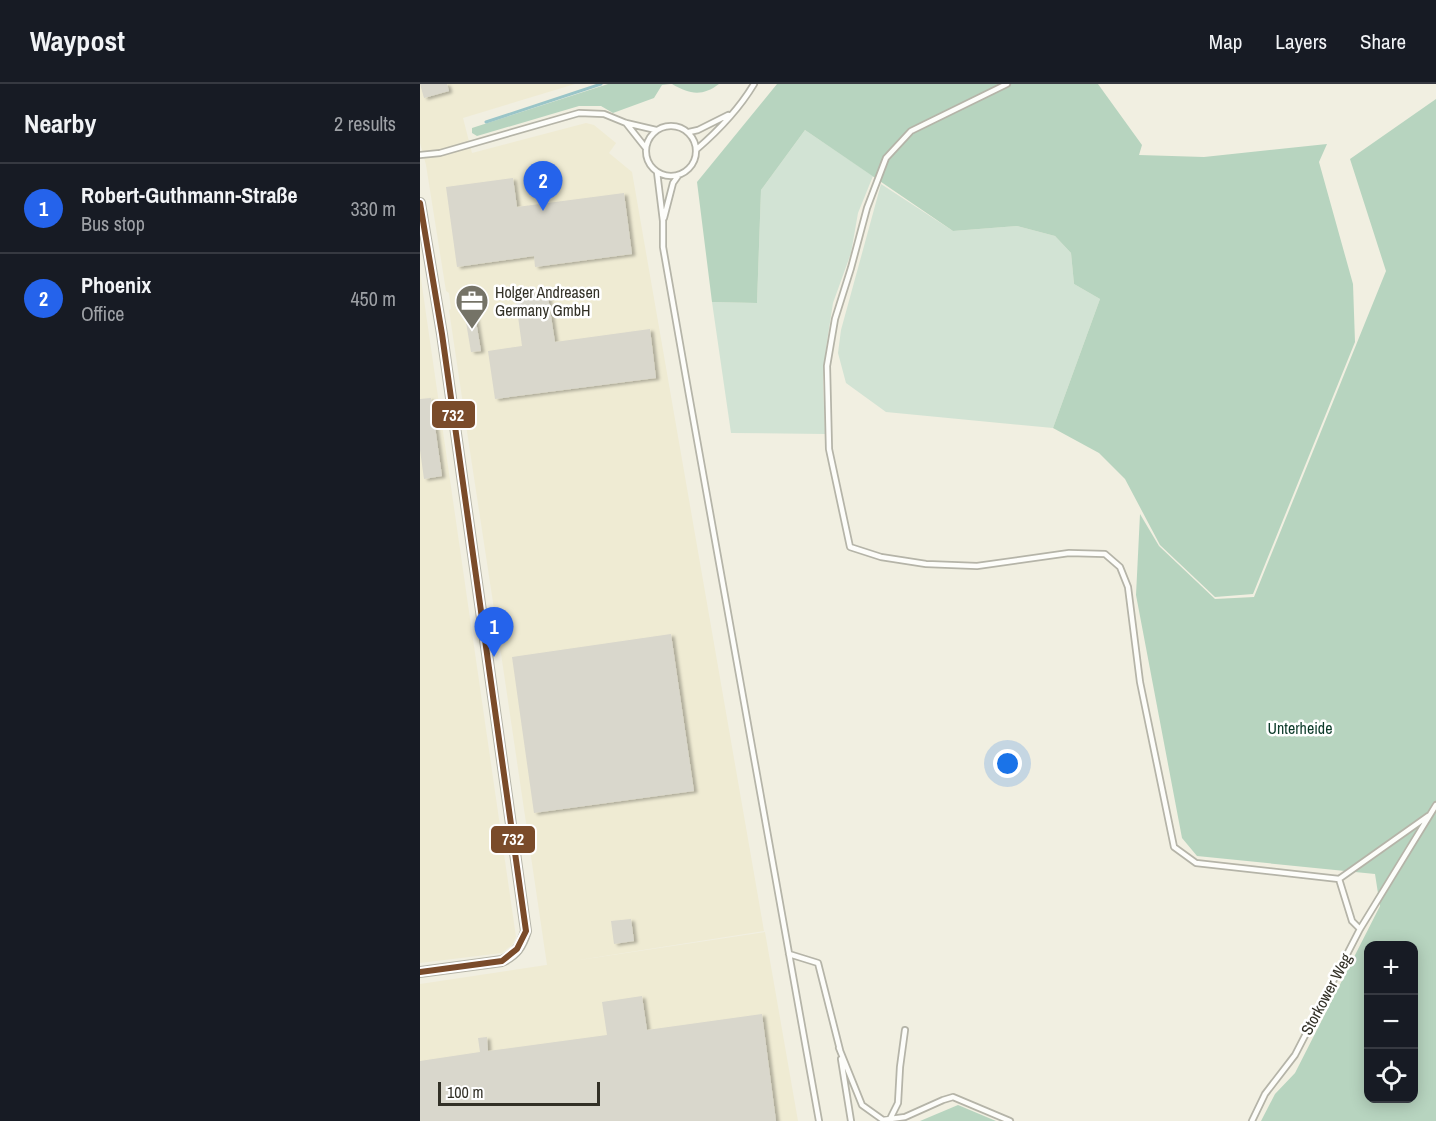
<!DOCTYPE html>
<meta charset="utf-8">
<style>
:root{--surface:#171b24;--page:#20242c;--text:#f1f3f6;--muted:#9ea1a6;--line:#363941;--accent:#2563eb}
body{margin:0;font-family:"Archivo Narrow",sans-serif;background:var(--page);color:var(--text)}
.controls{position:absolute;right:18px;bottom:18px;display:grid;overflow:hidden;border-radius:12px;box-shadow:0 3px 15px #0003}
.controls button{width:54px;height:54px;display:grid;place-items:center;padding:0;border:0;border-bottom:2px solid var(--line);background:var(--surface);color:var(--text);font:30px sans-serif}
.scale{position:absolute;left:18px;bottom:15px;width:162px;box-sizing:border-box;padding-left:6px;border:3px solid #323026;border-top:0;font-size:16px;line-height:21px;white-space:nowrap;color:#323026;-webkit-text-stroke:4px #fff;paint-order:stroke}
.you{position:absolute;left:588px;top:680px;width:21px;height:21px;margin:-15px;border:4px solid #fff;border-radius:50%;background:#1a73e8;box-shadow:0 0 0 9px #1a73e833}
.badge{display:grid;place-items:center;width:39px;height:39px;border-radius:50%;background:var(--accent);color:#fff;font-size:20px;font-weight:700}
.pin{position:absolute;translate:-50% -50px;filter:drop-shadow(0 2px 3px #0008)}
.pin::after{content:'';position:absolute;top:32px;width:21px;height:18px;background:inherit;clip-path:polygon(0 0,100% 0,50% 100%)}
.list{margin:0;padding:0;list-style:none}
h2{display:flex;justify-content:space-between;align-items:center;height:78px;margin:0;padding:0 24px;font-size:26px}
h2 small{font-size:20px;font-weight:400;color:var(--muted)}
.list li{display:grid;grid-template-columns:39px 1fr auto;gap:18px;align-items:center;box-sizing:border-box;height:90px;padding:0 24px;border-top:2px solid var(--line)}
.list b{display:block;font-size:22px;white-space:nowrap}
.list p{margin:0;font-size:20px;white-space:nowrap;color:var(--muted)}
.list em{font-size:20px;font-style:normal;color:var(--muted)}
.icon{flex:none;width:33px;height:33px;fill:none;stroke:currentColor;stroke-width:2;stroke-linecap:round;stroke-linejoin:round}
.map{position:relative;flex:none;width:1016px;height:1037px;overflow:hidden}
header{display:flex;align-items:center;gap:36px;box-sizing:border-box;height:84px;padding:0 30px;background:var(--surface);border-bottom:2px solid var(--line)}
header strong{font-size:28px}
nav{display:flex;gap:33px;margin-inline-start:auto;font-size:21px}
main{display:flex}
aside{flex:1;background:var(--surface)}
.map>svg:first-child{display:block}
.built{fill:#efebd3}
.green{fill:#d2e3d4}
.forest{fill:#b7d4bf;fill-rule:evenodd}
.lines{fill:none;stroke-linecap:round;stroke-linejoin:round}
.stream{stroke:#9ac5c8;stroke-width:3}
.building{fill:#d9d7cc;filter:url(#shadow)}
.lane-casing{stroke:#b5b4a8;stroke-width:8}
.street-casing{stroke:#b5b4a8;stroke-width:12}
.lane{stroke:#fdfdfa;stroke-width:4.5}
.street{stroke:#fdfdfa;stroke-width:9}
.bus-1-casing{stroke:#fff;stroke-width:10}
.bus-1{stroke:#7a4b2a;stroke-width:6}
.labels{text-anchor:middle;stroke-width:5;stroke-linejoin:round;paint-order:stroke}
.poi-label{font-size:16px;fill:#323026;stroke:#fff;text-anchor:start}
.park-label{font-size:16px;fill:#0c3a29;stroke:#fff}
.street-label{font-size:16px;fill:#323026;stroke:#fff}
.line-badge{stroke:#fff;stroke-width:2}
.badge-label{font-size:16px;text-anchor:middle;font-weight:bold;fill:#fff}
</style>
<header>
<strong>Waypost</strong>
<nav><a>Map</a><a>Layers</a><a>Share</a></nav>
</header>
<main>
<aside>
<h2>Nearby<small>2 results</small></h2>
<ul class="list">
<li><span class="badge">1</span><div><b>Robert-Guthmann-Straße</b><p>Bus stop</p></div><em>330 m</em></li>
<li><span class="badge">2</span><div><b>Phoenix</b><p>Office</p></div><em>450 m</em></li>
</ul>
</aside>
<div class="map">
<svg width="1016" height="1037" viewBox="0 0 1016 1037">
<defs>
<filter id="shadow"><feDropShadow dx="3.5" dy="2" stdDeviation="1.5" flood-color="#0004"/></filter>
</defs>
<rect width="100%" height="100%" fill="#f1efe1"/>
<path class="built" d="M0,0H155L43,34L52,69L166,39L174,41L196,59L189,69L212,88L344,847L127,881L79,556L87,552L86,542L76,538L46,341L50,338L48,330L44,327L29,226L31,225L29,209L26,207L6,81L0,59Z
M0,188L96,853L92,861L82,869L0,879Z
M345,848L378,1037H0V900Z"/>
<path class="green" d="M385,46L453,92L438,129L431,169L413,219L406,264L403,297L405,350L311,349L292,218L337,219L341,106Z
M461,100L533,147L597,142L635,152L651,169L654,200L680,215L633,344L466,328L426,299L418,269L421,246Z"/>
<path class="forest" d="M188,0H250L242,1L234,14L193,29L181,22H159L57,52L52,49V44Z
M252,0H299C282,13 269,10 252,0Z
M357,0H678L722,61L719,71L784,73L907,60L899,78L933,200L935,258L833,510L795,513L740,461L705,395L679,369L633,344L680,215L654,200L651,169L635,152L597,142L533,147L385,46L341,106L337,219L292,218L277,98Z
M1016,15V1037H841L855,1010L875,989L960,822L955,790L777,772L762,754L716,511L720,430L739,462L795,515L834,513L966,187L930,75ZM948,862H994V1014H948Z
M538,1021L576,1037H500Z"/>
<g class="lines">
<path class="stream" d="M66,38L181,0"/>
</g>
<path class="building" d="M0,0H27L29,7L4,14Z
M93,94L97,123L204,109L212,170L115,183L114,172L37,183L26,103Z
M127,206L135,258L230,245L236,294L75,315L68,267L102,262L95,210Z
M55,231L61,267L51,268L45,232Z
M11,314L22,392L4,395L0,366V315Z
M251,550L274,707L114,729L92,573Z
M211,835L214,857L194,860L191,837Z
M222,912L227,946L342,930L356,1037H0V977L60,968L58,954L67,953L68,967L187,951L182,918Z"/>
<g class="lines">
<g class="lane-casing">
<path id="lane" d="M587,0L491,47L466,74L447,124L431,184L415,235L407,282L409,365L430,463L461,473L506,480L557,482L649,469L685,470L700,483L708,503L720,598L754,763L776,779L919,795
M206,39L225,63
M226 67a25 25 0 1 1 50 0a25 25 0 1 1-50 0Z
M269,48L278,46L308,31
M277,65C299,46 319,25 334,0
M0,71L20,69L159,29L184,30L206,39L236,46
M237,88L243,137V163L269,311L399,1037
M244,134L253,99L258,92
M940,845L932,837L919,795L1008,732
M369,870L398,879L420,966
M419,964L442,1021L463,1036L485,1033L523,1016L533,1013L590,1037
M421,975L431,1037
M470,1035L478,1019L480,983L485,946
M832,1037L845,1010L875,971L940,845L1016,721"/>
</g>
<g class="street-casing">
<path id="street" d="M0,119L22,250L106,847C101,863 96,870 82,877L0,888"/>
</g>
<use href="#lane" class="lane"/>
<use href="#street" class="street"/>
<g class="bus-1-casing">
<path id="bus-1" d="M0,119L22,250L106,847L97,865L82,877L0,888"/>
</g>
<use href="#bus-1" class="bus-1"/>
</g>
<defs>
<g id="office-pin" transform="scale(1.725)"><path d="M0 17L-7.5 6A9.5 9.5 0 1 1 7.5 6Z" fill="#757367" stroke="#fff"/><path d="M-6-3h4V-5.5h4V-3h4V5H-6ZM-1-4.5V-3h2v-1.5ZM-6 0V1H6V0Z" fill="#fff"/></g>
</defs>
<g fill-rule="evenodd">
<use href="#office-pin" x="52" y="217"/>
</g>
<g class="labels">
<g class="poi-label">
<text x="75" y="214">Holger Andreasen<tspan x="75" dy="18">Germany GmbH</tspan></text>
</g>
<g class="park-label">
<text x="880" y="650">Unterheide</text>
</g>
<g class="street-label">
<text transform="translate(906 910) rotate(-62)" y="6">Storkower Weg</text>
</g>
</g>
<g class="line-badge">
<rect x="11" y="316" width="45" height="29" rx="6" fill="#7a4b2a"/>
<rect x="70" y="741" width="46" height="29" rx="6" fill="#7a4b2a"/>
</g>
<g class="badge-label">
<text x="33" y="337">732</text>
<text x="93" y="761">732</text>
</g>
</svg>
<div class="controls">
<button>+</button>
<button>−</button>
<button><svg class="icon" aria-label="locate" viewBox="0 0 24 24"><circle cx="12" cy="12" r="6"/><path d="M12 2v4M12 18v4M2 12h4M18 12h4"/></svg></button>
</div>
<div class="scale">100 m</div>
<div class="you"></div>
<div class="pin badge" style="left:74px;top:573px">1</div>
<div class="pin badge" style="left:123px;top:127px">2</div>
</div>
</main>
